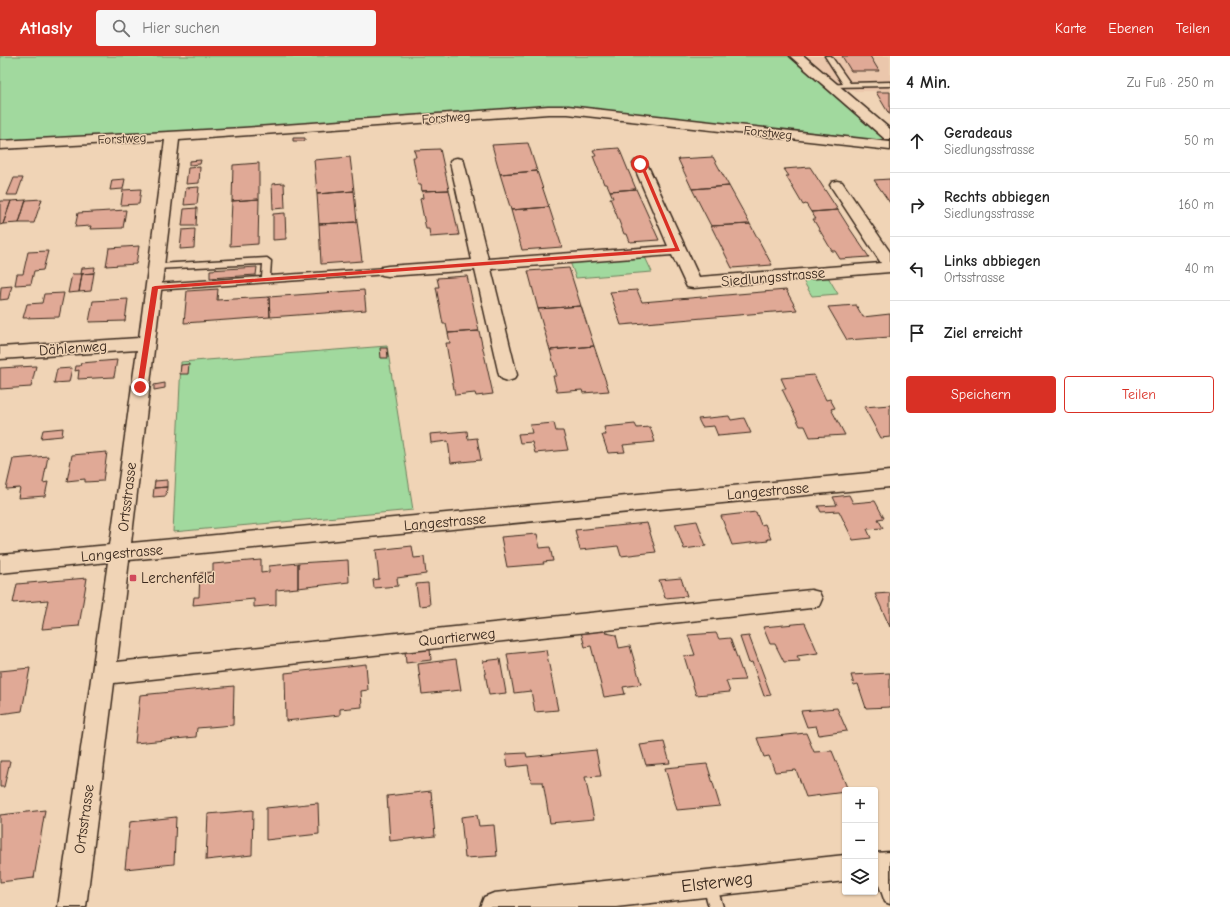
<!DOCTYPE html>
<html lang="de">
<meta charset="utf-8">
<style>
:root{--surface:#fff;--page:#f6f6f6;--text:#222;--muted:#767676;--line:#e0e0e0;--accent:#d93025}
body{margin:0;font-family:"Comic Neue",sans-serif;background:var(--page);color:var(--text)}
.controls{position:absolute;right:12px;bottom:12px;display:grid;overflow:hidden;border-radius:4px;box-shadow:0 1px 3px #0004}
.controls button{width:36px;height:36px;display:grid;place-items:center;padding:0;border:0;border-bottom:1px solid var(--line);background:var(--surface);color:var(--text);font:20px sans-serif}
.stop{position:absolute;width:12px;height:12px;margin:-9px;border:3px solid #d93025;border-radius:50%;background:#fff}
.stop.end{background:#d93025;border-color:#fff;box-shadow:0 1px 4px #0008}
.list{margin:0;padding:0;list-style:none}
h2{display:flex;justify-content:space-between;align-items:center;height:52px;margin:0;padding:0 16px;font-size:17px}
h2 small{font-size:13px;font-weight:400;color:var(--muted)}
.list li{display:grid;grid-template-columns:26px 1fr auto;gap:12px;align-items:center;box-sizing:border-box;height:64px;padding:0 16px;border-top:1px solid var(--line)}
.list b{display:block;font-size:15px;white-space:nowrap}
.list p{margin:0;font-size:13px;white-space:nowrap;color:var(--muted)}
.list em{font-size:13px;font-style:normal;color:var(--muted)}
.actions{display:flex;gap:8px;padding:12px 16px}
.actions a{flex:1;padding:9px 0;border:1px solid var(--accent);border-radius:4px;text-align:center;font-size:14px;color:var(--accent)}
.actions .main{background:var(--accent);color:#fff}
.icon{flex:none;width:22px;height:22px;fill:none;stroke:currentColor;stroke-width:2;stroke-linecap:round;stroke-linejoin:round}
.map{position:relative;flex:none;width:890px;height:851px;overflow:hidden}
header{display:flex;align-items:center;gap:24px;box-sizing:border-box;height:56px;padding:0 20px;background:var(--accent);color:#fff}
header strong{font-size:19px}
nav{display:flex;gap:22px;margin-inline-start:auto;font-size:14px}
.search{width:280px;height:36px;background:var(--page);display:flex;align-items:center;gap:10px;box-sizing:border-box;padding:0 14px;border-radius:4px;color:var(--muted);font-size:15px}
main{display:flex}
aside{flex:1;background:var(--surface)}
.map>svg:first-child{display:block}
.built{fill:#ebc7ac}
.green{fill:#a1d99e;stroke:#6e825e}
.building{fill:#e0a996;stroke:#3b2a1e}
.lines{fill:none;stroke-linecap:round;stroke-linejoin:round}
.lane-casing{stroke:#3b2a1e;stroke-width:3}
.street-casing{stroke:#3b2a1e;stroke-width:3}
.lane{fill:#f0d4b6;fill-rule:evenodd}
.street{fill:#f0d4b6;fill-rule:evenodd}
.route{fill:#d93025}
.poi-dot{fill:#d1495b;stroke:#f0d4b6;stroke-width:1.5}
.labels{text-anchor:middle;stroke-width:3;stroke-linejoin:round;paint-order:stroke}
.far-street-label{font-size:13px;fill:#3b2a1e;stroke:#f0d4b6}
.street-label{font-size:15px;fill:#3b2a1e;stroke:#f0d4b6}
.poi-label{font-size:15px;fill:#3b2a1e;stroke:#f0d4b6;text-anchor:start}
.near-street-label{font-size:18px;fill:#3b2a1e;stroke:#f0d4b6}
</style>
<header>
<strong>Atlasly</strong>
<div class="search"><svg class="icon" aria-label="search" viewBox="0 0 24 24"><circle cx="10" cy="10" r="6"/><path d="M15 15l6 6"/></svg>Hier suchen</div>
<nav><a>Karte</a><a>Ebenen</a><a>Teilen</a></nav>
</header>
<main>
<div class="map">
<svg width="890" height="851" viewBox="0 0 890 851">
<rect width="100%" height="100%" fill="#f0d4b6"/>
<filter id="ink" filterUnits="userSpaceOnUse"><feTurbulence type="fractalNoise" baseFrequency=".025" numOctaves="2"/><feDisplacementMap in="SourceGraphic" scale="8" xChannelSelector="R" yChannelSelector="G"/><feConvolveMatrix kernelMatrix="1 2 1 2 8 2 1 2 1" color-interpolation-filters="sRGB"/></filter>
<g filter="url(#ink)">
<path class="built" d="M806,0H890V35H847Z"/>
<path class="green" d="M0,0H796L890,80V90L568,54L0,89Z
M645,201L652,216L576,222L570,206Z
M828,221L838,238L812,240L802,223Z
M387,290L413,454L173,476L181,306Z"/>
<path class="building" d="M842,0H870L879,15H851Z
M876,36H890V58H889Z
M293,82H305V85H293Z
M528,87L537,115L500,118L492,89Z
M619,92L628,114L636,133L610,135L607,128H604L593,100H596L593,94Z
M440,93L449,134L422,135L421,129H418L413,101H416L414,94Z
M350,101L354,135L317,138L314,104Z
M713,101L729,130L692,133L678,103Z
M201,104L200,108L189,109V105Z
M259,107V143L232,145L233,109Z
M200,111L199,127L186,128L188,112Z
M810,111L825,134L838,154L811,156L806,148L803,149L786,120H789L784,113Z
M537,115L549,151L511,154L500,118Z
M14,122H23L17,139H7Z
M125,123L123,133L110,134L112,124Z
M890,123V147L874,124Z
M284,127L285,152L273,153L272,128Z
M729,130L750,168L711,170L692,133Z
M199,131L197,148L184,149L186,132Z
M141,133L139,148L121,149L123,134Z
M636,133L646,155L659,184L630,186L627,178H624L610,142H613L610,135Z
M449,134L459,179L430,181L429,173H426L420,143L423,142L422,135Z
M354,135L357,166L319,168L317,138Z
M42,143L34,167H19L26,144Z
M259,143L258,188L230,190L232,145Z
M26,144L19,167L3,168L11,145Z
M0,145H11L3,168L0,169Z
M549,151L562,191L522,194L511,154Z
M197,152L196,170H182L184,153Z
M126,154L123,172L90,173L91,170L75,171L78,157Z
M838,154L850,173L869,201L840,203L835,195H832L813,163H816L811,156Z
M285,157L286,183L273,184V158Z
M357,166L362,205L321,208L319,168Z
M750,168L772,209L732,212L711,170Z
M195,173L194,192L180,193L182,174Z
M139,190L136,208L106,210L109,192Z
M48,195L43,214L34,215L31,228L15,229L17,218H23L28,196Z
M95,211L94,217L81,218L82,212Z
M257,211L256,219L210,222V214Z
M569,212L581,250L538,253L528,215Z
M94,217L91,235L79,236L82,218Z
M72,218H82L79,236L68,237Z
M467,220L479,275L448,277L446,268H443L436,231H439L437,222Z
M12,230L8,243L0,244L1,231Z
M218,233L217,244L269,241L270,261L184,267L187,235Z
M364,234L366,254L270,261L269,241Z
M637,234L642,246L786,234L797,254L621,269L610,236Z
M64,237L59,261L23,262L27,248L42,247L44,238Z
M128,243L125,265L89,266L93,245Z
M856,249L863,261L890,258V281L847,284L828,251Z
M581,250L594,290L550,294L538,253Z
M479,275L493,338L476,340L475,337L455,339L446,287H450L448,277Z
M594,290L609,335L583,337L582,334L557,336L553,320H557L550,294Z
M380,292H387L388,302H381Z
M117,304L114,321L78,323L79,314L75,315L76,310H80L81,307Z
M189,308L188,318H180L181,309Z
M36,310L31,331L0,333V312Z
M72,312L69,326L54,327L57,313Z
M814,319L826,344L830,343L835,352L831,353L845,379L810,381L805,370H800L782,333H786L781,322Z
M165,327V332L154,334V329Z
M890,349V381L881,382L864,351Z
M729,360L731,364L744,362L751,377L718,380L714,370L702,371L698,363Z
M554,367L556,375H563L568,394L535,397L532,386L520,387L518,378L532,377L530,369Z
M635,368L637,372L650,371L655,386L623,389L625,396L608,397L602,379H606L604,371Z
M63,372L62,380L41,382L43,374Z
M467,375L468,383L477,382L481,404L451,407L448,385L431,387L430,378Z
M107,396L103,425L85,426V423L67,425L72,399Z
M48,400L43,427L48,426L45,440L18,442L20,432L6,433L13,403Z
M167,424V431L154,432L155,425Z
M167,431L166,440L153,441L154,432Z
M849,439L853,447L875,445L884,462L878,463L883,472L867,473L871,482L853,484L839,455L821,456L818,450L837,449L833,441Z
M756,456L761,469L765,468L771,483H767L768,485L732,489L721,460Z
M697,465L706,490L684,493L675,468Z
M647,467L656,496L621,500L618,490L580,494L575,474Z
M537,478L540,492L550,491L553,505L543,506L544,508L507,511L501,481Z
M412,490L414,502L424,501L426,518L397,522L398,530L374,532L373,524L379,523L376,494Z
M261,504V517L269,516V510L298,507V532L276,534V549L254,551V543L193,549L194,541H199L200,517L213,516V508Z
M348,504L349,526L298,532V507Z
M87,522L79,570L42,573L48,544L13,547L17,528Z
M681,522L687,540L665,542L659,524Z
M428,527L430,549L419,550L416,528Z
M890,537V571L875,538Z
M805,567L818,597L797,600L800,605L784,606L775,588H770L763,571Z
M605,574L606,577L616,579L619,592L630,590L641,628L623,631L625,638L604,641L591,590L585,591L581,576Z
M716,577L719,583L730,582L745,624L726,625L730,636L696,639L684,600L695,599L688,579Z
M749,580L771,639L764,640L752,606L749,607L740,581Z
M430,593L431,604L406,607L405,595Z
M546,594L558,654L535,656L531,635L514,637L507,598Z
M456,603L461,634L422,638L418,608Z
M500,603L506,637L489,639L483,605Z
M366,608L368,634L361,635L362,651L340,653V659L286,665L285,617Z
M30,612L22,655L0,658V615Z
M890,617V651L866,652L858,628L854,629L851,619Z
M234,630L233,669L197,672L196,681L135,687L140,639Z
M837,652L847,675L819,679L816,670L807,671L801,655Z
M806,677L814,696L832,695L848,734H845V736L806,741L796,714L775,716L769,700L764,701L757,682Z
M664,686L670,707L646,709L640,689Z
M596,694L601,720L585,721L594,763L550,767L543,726H531L528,709L508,711L506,698L526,697L527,701Z
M0,705H10L4,731H0Z
M707,708L720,750L677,754L665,712Z
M431,735L435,780L390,785L387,740Z
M318,747L319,778L266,784V752Z
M45,754L34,822L0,826V759Z
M253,754L252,799L206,804L208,758Z
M477,759L479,770L494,769L497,800L465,802L461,761Z
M176,761L174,808L125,813L130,766Z"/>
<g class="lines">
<g class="lane-casing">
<path id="lane" d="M825,0H831L850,27L890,26V30L830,31V29L843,28Z
M267,202L271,205L270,220L388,212L392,215L388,218L155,234L151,231L155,228L262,221L263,208L154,213V209L157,208Z
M879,803L884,805L890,822V848L885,846L875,818V805Z
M709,820L714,822L723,851H709L702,827L704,822Z"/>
</g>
<g class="street-casing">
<path id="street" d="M790,0H804L890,73V84L885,83Z
M548,50H568L890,86V94L568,58H548L179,84L131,487L890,415V431L129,504L117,606L811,534L819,536L822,543L819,550L811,552L114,627L86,851H58L108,506L0,517V499L110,489L137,294L0,303V291L139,282L165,84L0,93V85L243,72Z
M457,102L462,103L464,106L488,203L668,190L633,108L635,105L640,104L645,105L647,108L699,221L881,207L830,129L832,126L837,125L842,126L890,196V216L693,232L687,231L685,227L672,199L491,213L517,319L514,323L508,325L502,323L499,319L475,214L388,220L382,219L380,215L382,211L388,210L472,204L450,106L452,103Z
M890,796V822L875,823V797Z
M845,799V825L616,851H480L484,841L494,837Z"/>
</g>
<use href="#lane" class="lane"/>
<use href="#street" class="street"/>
</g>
</g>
<path class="route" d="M639,107L643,108L680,195L158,233L143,331L140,333L137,331L152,231L155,230L675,192Z"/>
<rect class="poi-dot" x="129" y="518" width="8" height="8" rx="2"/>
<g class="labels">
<g class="far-street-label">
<text transform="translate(446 61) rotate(-4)" y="5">Forstweg</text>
<text transform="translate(768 76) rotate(6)" y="5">Forstweg</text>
<text transform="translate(122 82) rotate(-3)" y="5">Forstweg</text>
</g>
<g class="street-label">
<text transform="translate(773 221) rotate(-5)" y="5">Siedlungsstrasse</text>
<text transform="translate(73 292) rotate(-4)" y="5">Dählenweg</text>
<text transform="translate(768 435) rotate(-5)" y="5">Langestrasse</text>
<text transform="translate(127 441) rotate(-83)" y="5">Ortsstrasse</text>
<text transform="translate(445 466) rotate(-5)" y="5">Langestrasse</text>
<text transform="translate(122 497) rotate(-5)" y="5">Langestrasse</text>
<text transform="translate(457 581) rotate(-6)" y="5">Quartierweg</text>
<text transform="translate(84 763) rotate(-82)" y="5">Ortsstrasse</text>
</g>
<g class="poi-label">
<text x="141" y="527">Lerchenfeld</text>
</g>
<g class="near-street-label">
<text transform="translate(717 826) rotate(-7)" y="6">Elsterweg</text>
</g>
</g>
</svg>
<div class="controls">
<button>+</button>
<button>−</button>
<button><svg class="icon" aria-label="layers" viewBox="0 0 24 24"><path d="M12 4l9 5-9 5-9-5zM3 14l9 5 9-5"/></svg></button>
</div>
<div class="stop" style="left:640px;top:108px"></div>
<div class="stop end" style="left:140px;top:331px"></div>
</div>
<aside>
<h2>4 Min.<small>Zu Fuß · 250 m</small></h2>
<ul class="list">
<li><svg class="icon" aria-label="ahead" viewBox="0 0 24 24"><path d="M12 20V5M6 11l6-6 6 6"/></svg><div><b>Geradeaus</b><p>Siedlungsstrasse</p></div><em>50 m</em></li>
<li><svg class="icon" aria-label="right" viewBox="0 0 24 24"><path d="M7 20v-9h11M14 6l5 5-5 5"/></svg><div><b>Rechts abbiegen</b><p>Siedlungsstrasse</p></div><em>160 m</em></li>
<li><svg class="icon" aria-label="left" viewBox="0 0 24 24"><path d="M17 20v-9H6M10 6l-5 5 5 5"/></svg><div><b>Links abbiegen</b><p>Ortsstrasse</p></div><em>40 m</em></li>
<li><svg class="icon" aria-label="arrive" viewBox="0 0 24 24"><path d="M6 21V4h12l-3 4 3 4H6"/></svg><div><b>Ziel erreicht</b></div></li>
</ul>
<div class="actions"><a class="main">Speichern</a><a>Teilen</a></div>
</aside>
</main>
